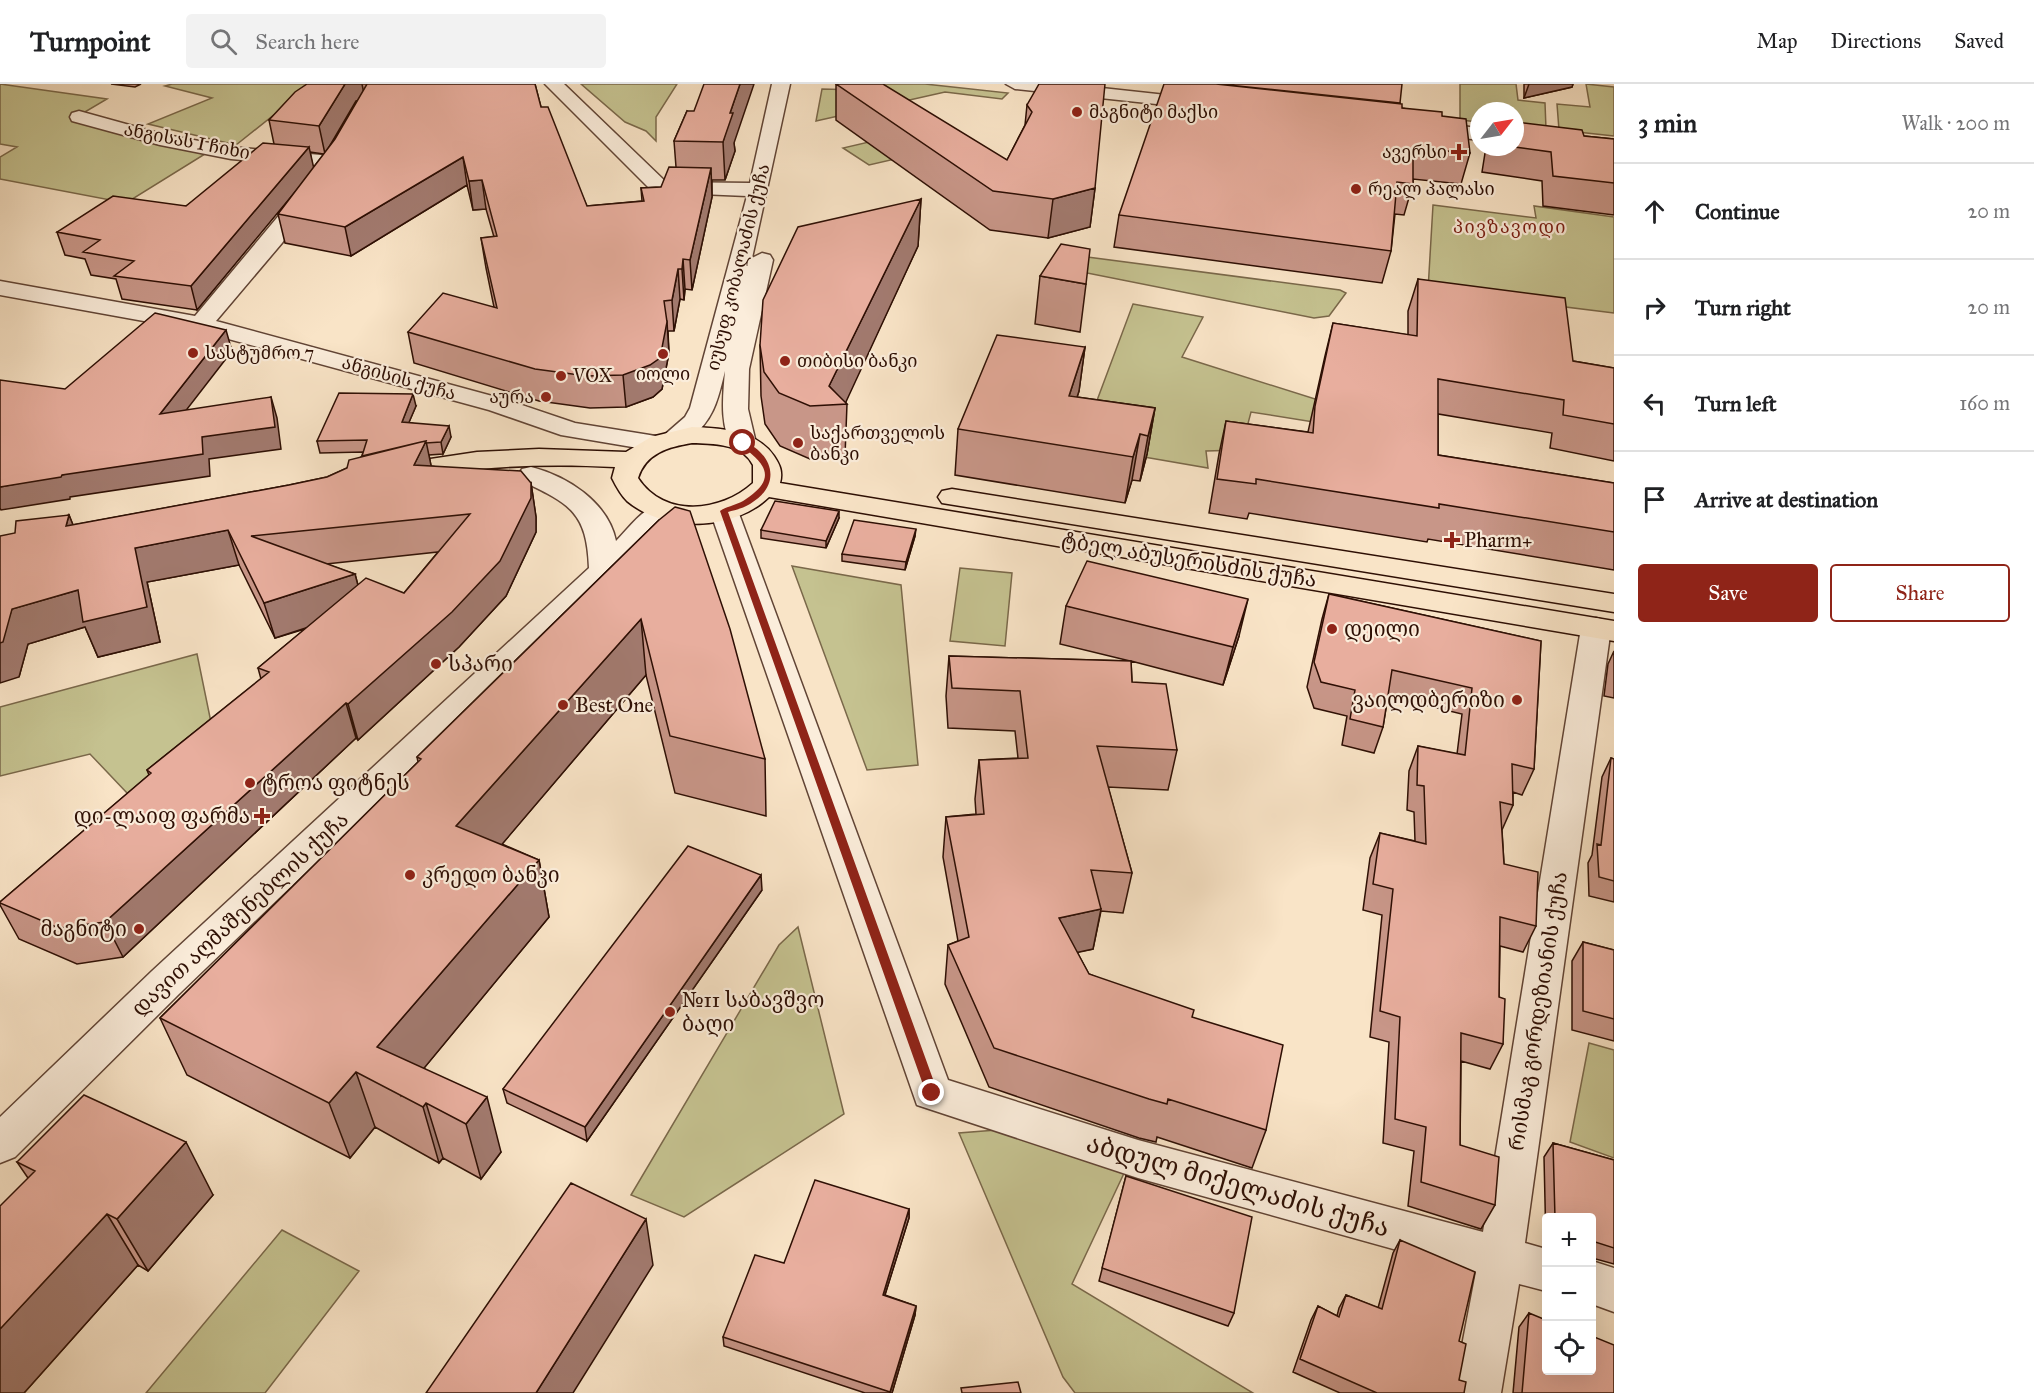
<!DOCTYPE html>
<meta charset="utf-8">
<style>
:root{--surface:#fff;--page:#f2f2f2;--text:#202124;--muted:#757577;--line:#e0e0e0;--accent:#8f2418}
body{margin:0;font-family:"IM FELL Great Primer","Noto Serif Georgian",serif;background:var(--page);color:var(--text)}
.controls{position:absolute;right:18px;bottom:18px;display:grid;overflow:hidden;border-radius:6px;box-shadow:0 6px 24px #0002}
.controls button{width:54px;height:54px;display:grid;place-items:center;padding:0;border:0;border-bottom:2px solid var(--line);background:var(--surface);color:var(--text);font:30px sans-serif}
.compass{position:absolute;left:1470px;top:18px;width:54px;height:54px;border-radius:50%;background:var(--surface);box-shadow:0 6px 24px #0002;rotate:59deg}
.stop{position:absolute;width:18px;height:18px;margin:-14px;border:4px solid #8f2418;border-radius:50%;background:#fff}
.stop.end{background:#8f2418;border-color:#fff;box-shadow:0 2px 6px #0008}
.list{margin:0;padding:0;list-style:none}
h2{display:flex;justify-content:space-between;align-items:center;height:78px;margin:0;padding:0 24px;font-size:26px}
h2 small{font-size:20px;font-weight:400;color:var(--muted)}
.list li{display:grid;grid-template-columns:39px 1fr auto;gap:18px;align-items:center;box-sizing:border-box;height:96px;padding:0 24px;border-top:2px solid var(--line)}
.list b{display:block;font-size:22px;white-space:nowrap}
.list em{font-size:20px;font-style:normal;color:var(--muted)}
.actions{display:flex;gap:12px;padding:18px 24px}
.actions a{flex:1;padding:14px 0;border:2px solid var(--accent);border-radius:6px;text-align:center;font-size:21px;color:var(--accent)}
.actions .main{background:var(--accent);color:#fff}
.icon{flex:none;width:33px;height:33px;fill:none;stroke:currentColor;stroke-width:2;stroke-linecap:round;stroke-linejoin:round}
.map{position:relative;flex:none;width:1614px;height:1309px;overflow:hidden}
header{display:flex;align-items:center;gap:36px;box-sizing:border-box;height:84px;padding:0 30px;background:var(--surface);border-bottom:2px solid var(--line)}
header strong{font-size:28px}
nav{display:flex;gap:33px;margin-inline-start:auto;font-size:21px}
.search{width:420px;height:54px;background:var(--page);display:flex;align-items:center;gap:15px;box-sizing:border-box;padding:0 21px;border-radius:6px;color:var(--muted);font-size:22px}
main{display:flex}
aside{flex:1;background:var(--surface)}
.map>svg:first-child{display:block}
.green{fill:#c5c290;stroke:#7a684a;stroke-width:1.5}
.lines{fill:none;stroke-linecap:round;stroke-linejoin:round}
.minor-casing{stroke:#614435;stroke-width:3}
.major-casing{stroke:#2e0f04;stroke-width:3}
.minor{fill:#fbeddb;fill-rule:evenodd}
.major{fill:#f9e4c7;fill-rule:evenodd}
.wall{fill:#c89688;stroke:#2e0f04;stroke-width:1.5;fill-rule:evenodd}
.shaded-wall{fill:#a27a6f;stroke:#2e0f04;stroke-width:1.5}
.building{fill:#e8ae9e;stroke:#2e0f04;stroke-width:1.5}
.route{fill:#8f2418}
.poi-dot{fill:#8f2418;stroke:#fbeddb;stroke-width:2}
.labels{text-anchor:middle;stroke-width:4.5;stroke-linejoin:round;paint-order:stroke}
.far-poi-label{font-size:18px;fill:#2e0f04;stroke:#fbeddb;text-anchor:start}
.far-street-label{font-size:18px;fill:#2e0f04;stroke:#fbeddb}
.far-neighbourhood-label{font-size:18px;letter-spacing:1.5px;fill:#7a1f14;stroke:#fbeddb}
.poi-label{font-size:21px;fill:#2e0f04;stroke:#fbeddb;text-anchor:start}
.street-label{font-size:21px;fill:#2e0f04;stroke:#fbeddb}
.near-street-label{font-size:26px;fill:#2e0f04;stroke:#fbeddb}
</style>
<header>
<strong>Turnpoint</strong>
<div class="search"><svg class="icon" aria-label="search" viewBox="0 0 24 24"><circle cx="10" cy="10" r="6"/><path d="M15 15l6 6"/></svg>Search here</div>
<nav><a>Map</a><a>Directions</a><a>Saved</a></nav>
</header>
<main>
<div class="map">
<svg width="1614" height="1309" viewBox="0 0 1614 1309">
<rect width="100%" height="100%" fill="#f9e4c7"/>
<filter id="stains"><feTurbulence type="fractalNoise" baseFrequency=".00333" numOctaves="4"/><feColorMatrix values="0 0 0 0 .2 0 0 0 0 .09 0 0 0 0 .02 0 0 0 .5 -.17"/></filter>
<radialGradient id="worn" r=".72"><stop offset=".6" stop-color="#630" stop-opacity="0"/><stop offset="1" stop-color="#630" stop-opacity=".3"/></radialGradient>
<path class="green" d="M0,0L107,15L78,32L213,65L126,119L0,95V73L17,63L0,60Z
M172,0H355L346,11L364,22L359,29L290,18L236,61L148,40L212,14L165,2Z
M581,0H677L656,33V57L646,47L625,38Z
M862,0H925L1008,9L1002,15L945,8L816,37L822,5L861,6Z
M1460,0H1516L1518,16L1545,19L1546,45L1515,42V27H1479V38L1460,36Z
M1586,0L1614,3V52L1559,46L1557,20L1590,23Z
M916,47L943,64L869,81L843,64Z
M1433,121L1536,134L1534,122L1614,133V229L1428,206Z
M1072,171L1340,206L1346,209L1329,232L1314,234L1062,184Z
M1133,220L1203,233L1182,273L1334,321L1401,352L1251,328L1241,366L1206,367L1208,384L1080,362Z
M792,482L901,501L918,681L867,686Z
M960,484L1012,489L1005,562L950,557Z
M197,570L214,653L128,710L90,670L0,692V623Z
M798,843L844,1030L684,1133L631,1111L779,861Z
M1589,959L1614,966V1074L1570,1058Z
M1009,1045L1126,1085L1072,1200L1253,1309H1075L1063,1293L959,1049Z
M282,1146L359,1187L265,1309H146Z"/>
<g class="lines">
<g class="minor-casing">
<path id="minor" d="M545,0H564L666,98L750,99L772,0H790L752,174L762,169L770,171L773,176L749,285L748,325L756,359L752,365L743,367L734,365C719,343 723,312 725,287C718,315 714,336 690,354C683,360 677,363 668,360L665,365L656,367L561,351L489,326L199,247L0,211V197L195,232L301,105H315L318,109L282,159L216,237L507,316L575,339L662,353L685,333L690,324L747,112L653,108Z
M1006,0H1065L1203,15L1212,20L1203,25L1015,5Z
M79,27L162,50L231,63L332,72L342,78L332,84L231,75L160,61L72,37L70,33L72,29Z
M1424,38L1479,44V56L1417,48L1415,44Z
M531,383C567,392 608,418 616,457C632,441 648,415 672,421L676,427L605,501L180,909L15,1073L0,1079V1033L152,887L589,484C587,428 570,420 522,397L518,391L522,385Z
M724,419L734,421L738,427L948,996L1138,1056L1483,1148L1581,544L1585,537L1596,534L1607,537L1611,544L1525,1159L1546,1165V1207L1519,1200L1501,1309H1453L1476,1188L1138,1094L917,1021L710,427L714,421Z
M1592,1177L1614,1184V1228L1592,1220Z"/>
</g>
<g class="major-casing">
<path id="major" d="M692,343C721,344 756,346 774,372C780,381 783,388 780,399L1614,537V557L769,413C734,447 665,449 627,417C621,411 616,402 612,394L615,383C538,379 462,382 387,400L377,398L374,392L377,386L417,377L477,368L539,365L626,368L651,353ZM692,359C713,360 742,359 753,381V399C721,428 665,435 638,394C646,369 668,363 692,359Z
M952,405L1614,510V528L942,419L938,413L942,407Z"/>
</g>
<use href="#minor" class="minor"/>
<use href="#major" class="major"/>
</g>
<path class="wall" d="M111,0H141L135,3Z
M307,0H535L541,23L587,122L642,117L641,104L661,103L676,83L674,57L687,27L734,59L735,67L725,96H712V113L692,206L685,205L684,216L680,215L674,247H668L669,269L662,305L653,313L626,323L590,324L539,317L414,279L408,248L494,223L486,184L481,154L494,153L486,125L473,126L467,101L351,172L285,159L278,130L293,109L197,226L122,215L116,195L91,191L85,175L65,171L57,148L186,122L274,60L269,36ZM356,17H358L335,55L327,66ZM310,68L324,70L313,84Z
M836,0L1007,76L1025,41L1027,21L1095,104L1090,143L1048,154L990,146L836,36Z
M1524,0H1573L1572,3L1524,14Z
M1400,19L1402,24L1442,32L1470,69L1461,100L1413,95V100L1404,131L1395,130L1391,167L1382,199L1114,163L1119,131Z
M1584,52L1614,55V131L1543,122L1542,97L1482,88L1486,63H1515Z
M921,115L918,162L845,318L847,320L845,372L810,375L780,362L765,340L761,312L760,261Z
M1040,192L1086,200L1080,248L1035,240Z
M1418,195L1573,277L1614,284V377L1550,364L1552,349L1438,330V371L1614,399V486L1428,455L1427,458L1249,429L1247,435L1209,429L1219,370L1226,337L1308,348L1325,272L1333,239L1408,251V227Z
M1085,263L1079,307L1077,313L1155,324L1147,370L1140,397L1132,396L1125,419L955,391L958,345Z
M416,322L409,338L451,353L443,370L429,371L431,382L531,399L536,433V448L506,512L459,563L358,656L356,654L123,873L77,880L19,855L0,821V818L149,691L147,686L261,595L258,584L305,545L275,554L239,481L147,498L160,558L98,573L85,543L28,560L19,593L15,449L69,431L73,441L289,401L327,393L347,384L362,372L363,368L320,369L317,357ZM438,468L404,509L358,501L355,490L326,480Z
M839,434L826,464L761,454V446Z
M659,436L765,675L766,732L675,709L646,591L502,760L539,776L549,833L424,984L501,1068L481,1095L443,1074L439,1079L375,1043L350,1074L187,991L160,934L418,678L417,673Z
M915,452L905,486L842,477V470Z
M1329,510L1541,557L1534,685L1522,711L1513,708V721L1502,746L1504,780L1536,842L1523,868L1500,862L1499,913L1503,960L1490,985L1461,977L1460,1061L1495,1121L1481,1145L1408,1122L1414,1067L1383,1059L1389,958L1370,953L1382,831L1363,826L1370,774L1380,749L1415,757L1414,728L1407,726L1409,687L1418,662L1457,670L1462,630L1388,612L1383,643L1374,669L1342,661L1347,632L1314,624L1307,603L1322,535Z
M1066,522L1239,552L1223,601L1131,577L1132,598L1177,666L1168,706L1108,703L1132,789L1123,829L1101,827L1093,865L1077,868L1089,890L1192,933L1266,1046L1252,1084L1157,1053L1156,1058L1139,1054L989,1003L945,900L948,861L958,857L943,773L946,733L976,730L975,715L979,676L1018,674L1015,647L948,644L946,612L949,572L1130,577L1060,560Z
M1614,567V614L1604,612L1608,580Z
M1611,674L1614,675V818L1589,812L1588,779L1592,771L1602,693Z
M762,806L587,1057L507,1019L503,1005Z
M1583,858L1614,866V957L1572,946V877Z
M1553,1059L1614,1076V1180L1592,1174V1134H1546V1161L1544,1073Z
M17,1078L213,1111L148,1187L138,1181L24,1309H0L28,1094Z
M1126,1092L1234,1229L1228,1242L1099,1197Z
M909,1125V1134L885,1211L916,1222L915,1231L892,1309H865L724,1262L723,1253L784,1179Z
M1400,1156L1459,1257V1296L1464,1309H1340L1293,1288L1311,1236L1318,1222L1337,1232L1339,1224L1346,1211L1378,1224L1393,1169Z
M1529,1229L1614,1309H1513L1519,1243Z"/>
<path class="shaded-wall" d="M345,0H362L365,15L356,17L325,70L319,42Z
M740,0H754L734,59L735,67L725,96L723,58L730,29Z
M1529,0H1573L1572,3L1524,14Z
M309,63L314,85L197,226L191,202Z
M463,73L467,101L351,172L345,143Z
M711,84L712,113L692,206L690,176Z
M482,96L486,125L473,126L469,97Z
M1095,104L1090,143L1048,154L1053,115Z
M921,115L918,162L845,320L829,302Z
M683,175L685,205L684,216L682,185Z
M678,185L680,215L674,247L672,216Z
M667,238L669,269L662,305L653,313L626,323L623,291Z
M226,246L232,267L167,351L160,330Z
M1085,263L1079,307L1063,357L1069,312Z
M413,310L416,322L404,350L402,338Z
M271,313L277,334L281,365L209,375L210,392L70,413V415L1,426L0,424V403L62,391L202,353Z
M1155,324L1147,370L1140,397L1148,352Z
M449,342L451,353L443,370L441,358Z
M1140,350L1132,396L1125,419L1133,373Z
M426,357L433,391L414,381Z
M531,399L536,433V448L506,512L459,563L358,656L348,620Z
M839,427V434L826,464V457Z
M69,431L83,466L66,442Z
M916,445L915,452L905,486L906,478Z
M228,446L239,481L147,498L160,558L98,573L85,543L28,560L19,593L0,599V559L12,525L78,506L135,464Z
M355,490L364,525L275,554L264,519Z
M1248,515L1239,552L1223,601L1233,563Z
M641,535L646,591L469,799L456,742Z
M346,619L356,654L123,873L105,838Z
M539,776L549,833L401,1012L377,963Z
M761,791L762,806L587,1057L585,1043Z
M1101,825L1093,865L1052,874L1059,834Z
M356,988L375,1043L350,1074L329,1019Z
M487,1013L501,1068L481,1095L466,1040Z
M426,1019L443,1074L439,1079L423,1023Z
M186,1058L213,1111L148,1187L117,1135Z
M909,1125V1134L882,1220L883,1211Z
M107,1130L138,1181L24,1309H0V1245Z
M646,1135L653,1181L573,1309H536Z
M916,1222L915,1231L892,1309H890Z"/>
<path class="building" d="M307,0H345L319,42L269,36L295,8Z
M367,0H535L541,23H548L587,122L644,117L641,104L661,103L669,83L711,84L690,176L683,175L682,185H678L672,216L664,217L667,238L660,274L650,281L623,291L587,292L535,285L408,248L443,209L497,224L481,154L497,152L482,96L469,97L463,73L345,143L278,130L335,55Z
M704,0H740L730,29H733L723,58L674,57L687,27H694Z
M836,0H883L1007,76L1032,28L1027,21L1039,0H1105L1095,104L1053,115L993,107Z
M1164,0H1216L1402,20V24L1442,28V32L1466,35L1470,69L1413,64V100L1397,98L1391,167L1119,131Z
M1219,0H1402L1400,19Z
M1515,38L1582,46L1584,52L1614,55V99L1553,92L1551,68L1515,63Z
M263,59L309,63L191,202L114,192L134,177L83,168L100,156L57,148L113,112L186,122Z
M921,115L829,302L847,320L810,322L779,309L764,288L760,261L763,216L798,143Z
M1061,160L1090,165L1086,200L1040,192Z
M1418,195L1565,214L1573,277L1614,284V340L1563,331L1564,316L1438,295V371L1614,399V448L1439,420V424L1256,395V400L1217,395L1226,337L1313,349L1315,322L1333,239L1417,252Z
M155,229L226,246L160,330L271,313L275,343L202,353L203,370L62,391L61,393L0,403V296L65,305Z
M997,251L1085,263L1069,312L1155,324L1148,352L1140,350L1133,373L958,345Z
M339,309L413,310L402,338L449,342L441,358L426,359V357L421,358L362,372L367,356L317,357Z
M426,357L414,381L521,387L531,399V414L500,477L452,528L348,620L346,619L105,838L59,844L0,819V818L151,689L147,686L269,588L258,584L366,494L404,509L470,430L251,452L355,490L264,519L228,446L135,464L147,523L83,538L78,506L12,525L3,558L0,559V452L15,449L16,437L69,431L66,442L289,401L327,393L347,384L349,376L421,358Z
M775,417L839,427L826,457L761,446Z
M675,423L690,427L730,545L765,675L670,652L641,535L456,742L539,776L377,963L487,1013L466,1040L426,1019L423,1023L356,988L329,1019L160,934L421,675L417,673L659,436Z
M854,436L916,445L906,478L842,470Z
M1087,477L1248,515L1233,563L1066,522Z
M1329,510L1541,557L1534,685L1512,680L1513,721L1500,718L1504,780L1538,788L1536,842L1500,833L1499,913L1505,915L1503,960L1461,949L1460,1061L1499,1073L1495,1121L1421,1098L1426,1043L1395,1035L1400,933L1380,927L1393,805L1373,800L1380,749L1426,760L1424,702L1417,701L1418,662L1465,671L1472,604L1392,586L1383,643L1350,635L1355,606L1321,598L1314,578Z
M949,572L1131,577L1132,598L1166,600L1177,666L1097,662L1132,789L1091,786L1101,825L1059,834L1089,890L1194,926L1192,933L1283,961L1266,1046L1168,1015L1167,1020L1149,1015L994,964L948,861L969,853L946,733L984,730L979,676L1028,674L1020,607L952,604Z
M1611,674L1614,675V797L1599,793L1597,760L1601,761Z
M688,762L761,791L585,1043L503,1005Z
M1583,858L1614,866V935L1583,927Z
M84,1011L186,1058L117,1135L107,1130L0,1245V1122L35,1087L17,1078Z
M1553,1059L1614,1076V1164L1592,1157V1134H1555Z
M1126,1092L1252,1133L1234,1229L1102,1184Z
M815,1096L909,1125L883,1211L916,1222L890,1308L723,1253L755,1171L784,1179Z
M571,1099L646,1135L536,1309H426Z
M1400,1156L1475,1188L1459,1257L1466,1260L1459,1296L1466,1298L1464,1309H1377L1300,1275L1318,1222L1339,1233L1346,1211L1382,1225Z
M1529,1229L1546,1236V1287H1592V1252L1614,1261V1309H1522Z
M1018,1298L1021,1309H962L961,1304Z"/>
<path class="route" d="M743,357C774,370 782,401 750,420C744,424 735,426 728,428L938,1009L932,1015L926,1009L720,427C727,422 738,421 746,415C778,394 765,379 740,361Z"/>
<g class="poi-dot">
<circle cx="1077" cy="28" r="6"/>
<path d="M1456 59h6v6h6v6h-6v6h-6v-6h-6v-6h6z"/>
<circle cx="1356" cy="105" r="6"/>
<circle cx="193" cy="269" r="6"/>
<circle cx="663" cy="270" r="6"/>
<circle cx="785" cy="277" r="6"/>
<circle cx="561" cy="292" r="6"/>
<circle cx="546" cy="313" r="6"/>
<circle cx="798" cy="359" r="6"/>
<path d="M1449 447h6v6h6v6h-6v6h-6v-6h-6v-6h6z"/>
<circle cx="1332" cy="545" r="6"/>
<circle cx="436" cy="580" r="6"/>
<circle cx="1517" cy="616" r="6"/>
<circle cx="563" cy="621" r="6"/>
<circle cx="250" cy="699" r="6"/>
<path d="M259 723h6v6h6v6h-6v6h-6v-6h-6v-6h6z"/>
<circle cx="410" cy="791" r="6"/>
<circle cx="139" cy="845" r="6"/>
<circle cx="670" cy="928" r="6"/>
</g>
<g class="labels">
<g class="far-poi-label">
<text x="1089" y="34">მაგნიტი მაქსი</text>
<text x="1447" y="74" text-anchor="end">ავერსი</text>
<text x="1368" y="111">რეალ პალასი</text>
<text x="205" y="275">სასტუმრო 7</text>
<text x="797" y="283">თიბისი ბანკი</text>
<text x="663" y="296" text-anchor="middle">იოლი</text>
<text x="573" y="298">VOX</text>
<text x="534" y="319" text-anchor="end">აურა</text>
<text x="810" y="355">საქართველოს<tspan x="810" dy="21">ბანკი</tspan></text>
</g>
<g class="far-street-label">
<text transform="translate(187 57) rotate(11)" y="6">ანგისას I ჩიხი</text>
<text transform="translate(738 183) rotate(-76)" y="6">იუსუფ კობალაძის ქუჩა</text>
<text transform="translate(399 294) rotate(16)" y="6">ანგისის ქუჩა</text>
</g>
<g class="far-neighbourhood-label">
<text x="1510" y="149">პივზავოდი</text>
</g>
<g class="poi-label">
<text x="1464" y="463">Pharm+</text>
<text x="1344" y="552">დეილი</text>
<text x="448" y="587">სპარი</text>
<text x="1505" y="623" text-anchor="end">ვაილდბერიზი</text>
<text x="575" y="628">Best One</text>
<text x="262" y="706">ტროა ფიტნეს</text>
<text x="250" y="739" text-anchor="end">დი-ლაიფ ფარმა</text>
<text x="422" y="798">კრედო ბანკი</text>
<text x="127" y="852" text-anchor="end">მაგნიტი</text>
<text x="682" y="923">№11 საბავშვო<tspan x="682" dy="24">ბაღი</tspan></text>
</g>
<g class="street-label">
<text transform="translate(1189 476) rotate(9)" y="7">ტბელ აბუსერისძის ქუჩა</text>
<text transform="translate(240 830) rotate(-43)" y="7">დავით აღმაშენებლის ქუჩა</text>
<text transform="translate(1538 927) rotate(-81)" y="7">რისმაგ გორდეზიანის ქუჩა</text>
</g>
<g class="near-street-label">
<text transform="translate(1238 1101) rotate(16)" y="9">აბდულ მიქელაძის ქუჩა</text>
</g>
</g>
<rect width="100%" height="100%" filter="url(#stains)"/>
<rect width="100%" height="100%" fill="url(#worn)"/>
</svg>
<div class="controls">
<button>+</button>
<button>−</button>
<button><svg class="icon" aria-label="locate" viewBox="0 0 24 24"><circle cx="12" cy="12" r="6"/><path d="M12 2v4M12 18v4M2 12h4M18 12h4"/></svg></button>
</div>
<svg class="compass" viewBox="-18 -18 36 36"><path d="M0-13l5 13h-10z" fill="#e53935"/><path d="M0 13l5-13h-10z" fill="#757577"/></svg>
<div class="stop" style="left:743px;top:359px"></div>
<div class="stop end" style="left:932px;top:1009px"></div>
</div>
<aside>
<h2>3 min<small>Walk · 200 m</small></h2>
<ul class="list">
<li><svg class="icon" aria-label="ahead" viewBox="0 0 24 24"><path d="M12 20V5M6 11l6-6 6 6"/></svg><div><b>Continue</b></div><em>20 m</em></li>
<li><svg class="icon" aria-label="right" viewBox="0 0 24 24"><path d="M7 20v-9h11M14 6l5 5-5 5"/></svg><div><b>Turn right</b></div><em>20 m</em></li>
<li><svg class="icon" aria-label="left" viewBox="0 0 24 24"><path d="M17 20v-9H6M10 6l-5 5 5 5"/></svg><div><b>Turn left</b></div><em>160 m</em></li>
<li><svg class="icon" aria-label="arrive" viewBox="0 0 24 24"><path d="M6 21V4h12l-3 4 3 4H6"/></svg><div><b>Arrive at destination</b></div></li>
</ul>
<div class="actions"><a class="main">Save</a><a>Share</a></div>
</aside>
</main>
